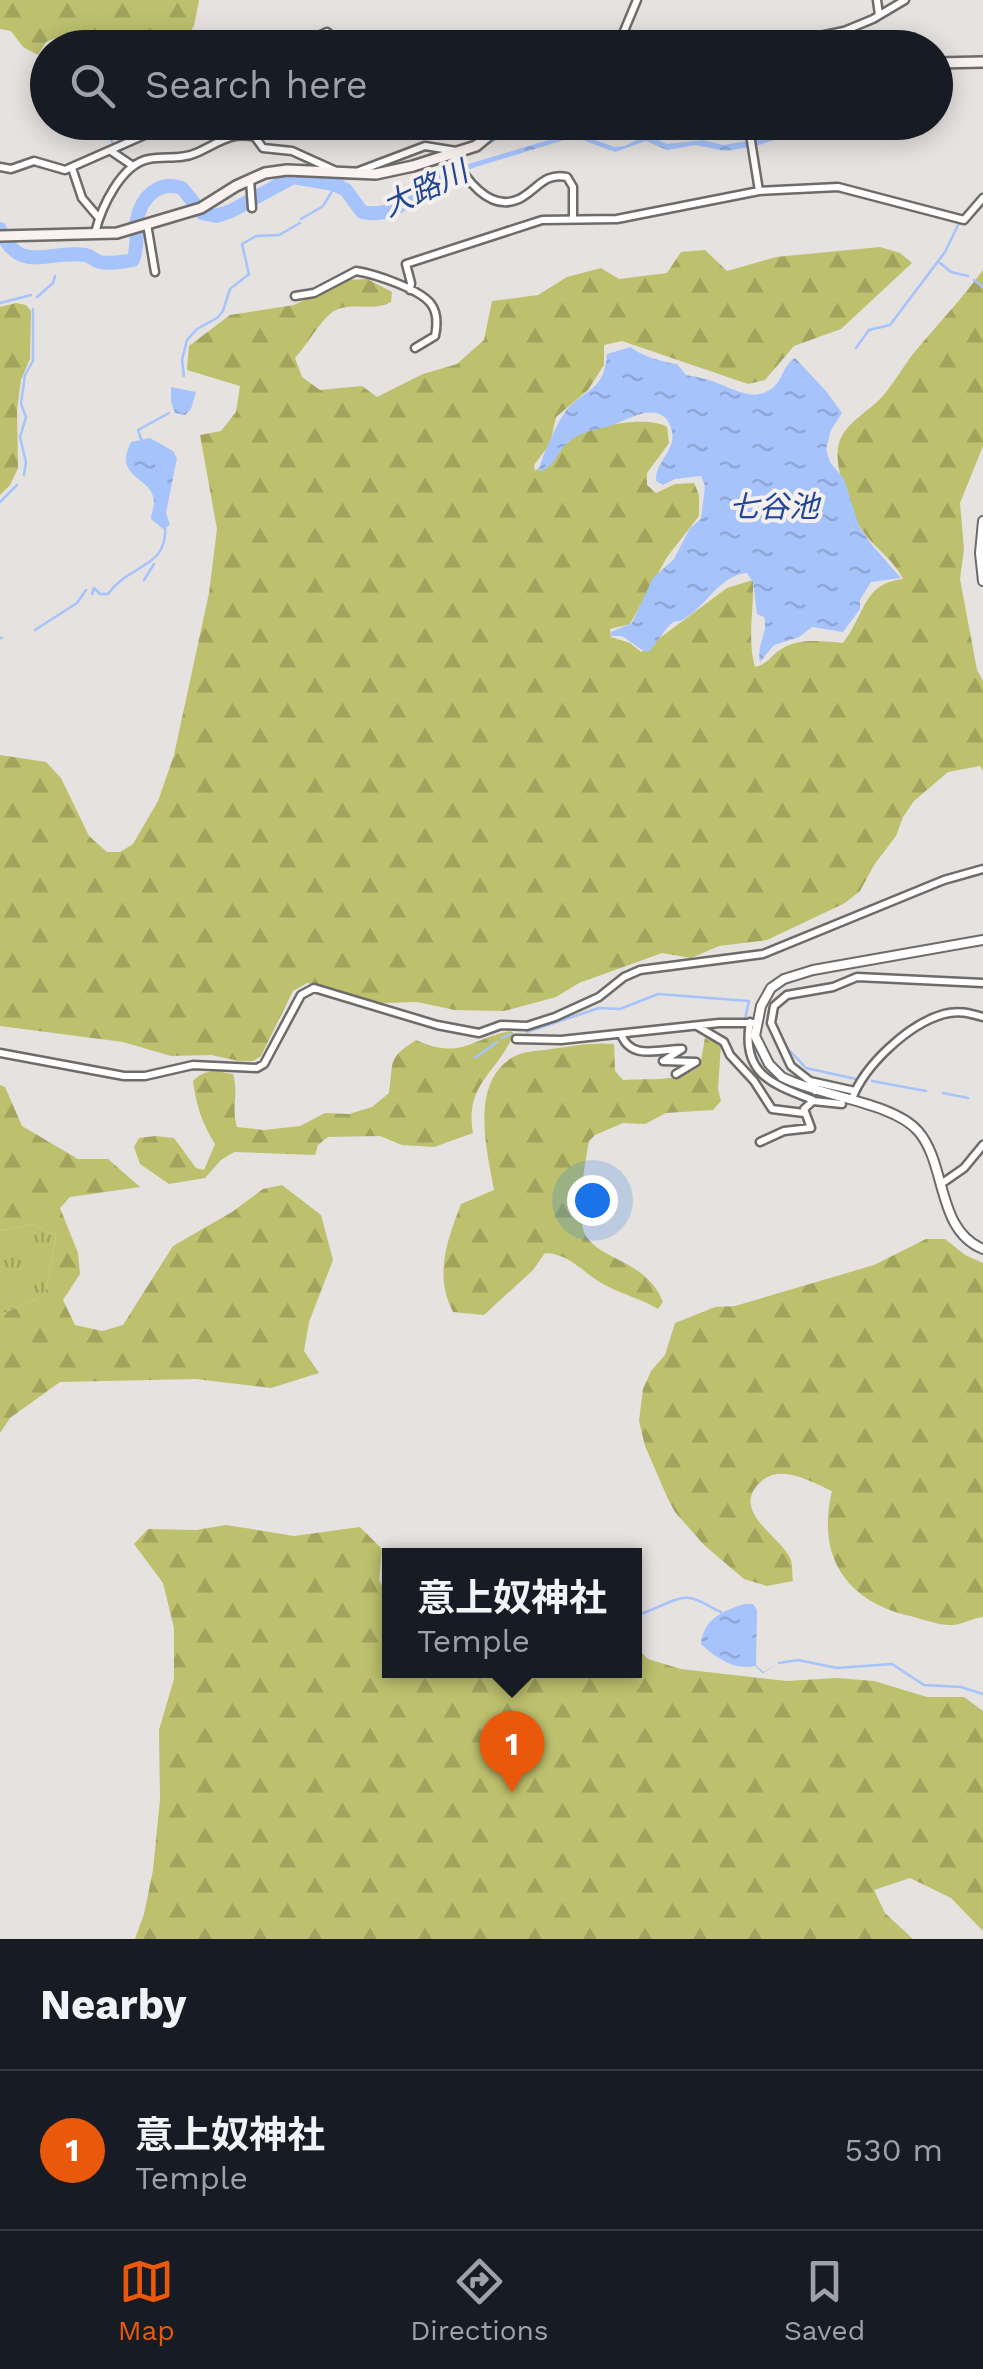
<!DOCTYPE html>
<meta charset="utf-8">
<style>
:root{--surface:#171b24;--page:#242831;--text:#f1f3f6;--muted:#9ea1a6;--line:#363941;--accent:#ea580c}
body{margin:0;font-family:"Work Sans","Noto Sans JP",sans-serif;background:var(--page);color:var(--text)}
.you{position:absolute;left:592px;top:1200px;width:35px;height:35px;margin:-25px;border:8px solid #fff;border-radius:50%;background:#1a73e8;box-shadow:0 0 0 15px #1a73e833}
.badge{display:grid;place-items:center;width:65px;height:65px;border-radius:50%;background:var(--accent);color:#fff;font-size:32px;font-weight:700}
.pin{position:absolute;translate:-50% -82px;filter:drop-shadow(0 2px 5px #0008)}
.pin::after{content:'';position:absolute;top:52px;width:35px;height:30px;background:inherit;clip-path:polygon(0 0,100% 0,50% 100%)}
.popup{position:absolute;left:382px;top:1548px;width:260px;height:130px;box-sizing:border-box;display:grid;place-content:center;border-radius:0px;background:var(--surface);filter:drop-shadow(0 2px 8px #0005);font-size:32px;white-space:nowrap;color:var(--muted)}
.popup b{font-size:38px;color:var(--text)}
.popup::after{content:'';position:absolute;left:50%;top:100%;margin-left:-20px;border:20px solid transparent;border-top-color:var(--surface)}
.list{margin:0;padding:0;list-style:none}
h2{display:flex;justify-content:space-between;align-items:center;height:130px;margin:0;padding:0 40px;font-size:42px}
h2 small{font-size:32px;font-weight:400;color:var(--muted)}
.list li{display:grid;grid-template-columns:65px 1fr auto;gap:30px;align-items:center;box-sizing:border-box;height:160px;padding:0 40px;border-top:2px solid var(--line)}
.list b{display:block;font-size:38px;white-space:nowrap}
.list p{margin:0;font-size:32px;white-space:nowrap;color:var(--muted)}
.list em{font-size:32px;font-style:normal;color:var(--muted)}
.icon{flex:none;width:55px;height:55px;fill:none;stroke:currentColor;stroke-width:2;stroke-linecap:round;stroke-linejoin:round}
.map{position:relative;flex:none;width:983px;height:1939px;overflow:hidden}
.search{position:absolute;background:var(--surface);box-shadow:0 5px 25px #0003;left:30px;right:30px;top:30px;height:110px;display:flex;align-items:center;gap:25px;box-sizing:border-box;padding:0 35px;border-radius:55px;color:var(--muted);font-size:38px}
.sheet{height:290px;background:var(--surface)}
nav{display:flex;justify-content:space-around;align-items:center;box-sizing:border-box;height:140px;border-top:2px solid var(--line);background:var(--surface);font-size:28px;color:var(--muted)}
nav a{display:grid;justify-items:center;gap:5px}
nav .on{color:var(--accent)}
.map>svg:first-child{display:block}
.grass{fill:url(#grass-tufts)}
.forest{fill:url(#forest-firs)}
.water{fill:url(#water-ripples)}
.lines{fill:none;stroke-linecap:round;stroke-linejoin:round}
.stream{stroke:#a6c3fc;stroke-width:2.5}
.river{stroke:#a6c3fc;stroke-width:14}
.minor-casing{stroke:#6e6b68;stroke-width:11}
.tertiary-casing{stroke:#6e6b68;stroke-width:12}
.secondary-casing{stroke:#6e6b68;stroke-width:14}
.minor{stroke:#fff;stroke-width:6}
.tertiary{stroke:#fff;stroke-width:8}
.secondary{stroke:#faf1f1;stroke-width:9}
.labels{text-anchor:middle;stroke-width:8;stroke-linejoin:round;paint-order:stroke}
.water-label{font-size:30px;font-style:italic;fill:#224696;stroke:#f3f0ed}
</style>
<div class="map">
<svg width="983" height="1939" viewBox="0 0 983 1939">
<defs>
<pattern id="grass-tufts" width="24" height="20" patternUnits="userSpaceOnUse" patternTransform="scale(2.5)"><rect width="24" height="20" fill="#bdc06d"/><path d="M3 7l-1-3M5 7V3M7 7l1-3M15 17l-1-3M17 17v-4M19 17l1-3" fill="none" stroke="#a2a45e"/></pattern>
<pattern id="forest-firs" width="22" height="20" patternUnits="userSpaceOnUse" patternTransform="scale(2.5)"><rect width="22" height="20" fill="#bdc06d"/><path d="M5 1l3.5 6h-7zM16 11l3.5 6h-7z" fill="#a2a45e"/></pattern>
<pattern id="water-ripples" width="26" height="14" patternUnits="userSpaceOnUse" patternTransform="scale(2.5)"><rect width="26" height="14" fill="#a6c3fc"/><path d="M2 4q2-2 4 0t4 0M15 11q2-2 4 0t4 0" fill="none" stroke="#8ea7d7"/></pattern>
</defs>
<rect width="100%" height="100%" fill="#e6e2e0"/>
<path class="grass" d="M33,1224L56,1235L45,1295L0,1315V1231Z"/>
<path class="forest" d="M0,0H199L194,26L179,47H124L81,32H70L46,42L38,55L23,47L11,31L0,29Z
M880,247L900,253L912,263L841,329L794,346L765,380L748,384L622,341L604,345V365L588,390L556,417L550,444L534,465L535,471C548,463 550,452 561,443C582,428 645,414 667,427L669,443L647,473V485L656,493L675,484L694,483L699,495V516L667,557L630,624L610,629L611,637L630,643L641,652L727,588L753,580C754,610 747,639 755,667C768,664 771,655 783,648C799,638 825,641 843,643C866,614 862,584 903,579C892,556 866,543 856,519C847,499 833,465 839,443C845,423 868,412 881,398C893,385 902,368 913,354C936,326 961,300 983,270V446L960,503L964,549L960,579L977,670L983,681V771L980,766L948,772L914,801L903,817L896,836L874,865L860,891L845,903L767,940L719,946L691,958L662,953L579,983L556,997L504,1011L455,1010L417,1002L382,1003L307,983L293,991L261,1056L253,1061H239L211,1055L171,1056L123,1042L0,1026V755L46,762L61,778L89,836L107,852H120L133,844L158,801L174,755L209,593L217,529L200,435L221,431L236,412L240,386L187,370L189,346L230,315L294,305L346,280L367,279L392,292L391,302C373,313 347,299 330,314C318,324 307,345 295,358L302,377L320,390L362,386L377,397L423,374L457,364L484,340L492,301L538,295L567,277L601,268L619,279L667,273L681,252L705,250L727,271L776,257Z
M16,303L26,305L31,311L30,359L21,380L17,410L18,468L10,485L0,495V307Z
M510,1031L514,1033C499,1072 464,1083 473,1133L434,1147L402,1145L380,1136L328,1137L318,1145L315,1155L234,1152L221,1160L205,1178L169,1184L140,1164L134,1147L139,1138L155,1136L174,1138L196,1168L204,1170L215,1144C202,1123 196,1105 193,1081C205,1068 217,1071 233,1074C239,1093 231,1108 237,1127L264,1130L300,1126L325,1113L349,1114L372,1107L389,1093C394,1062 386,1059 416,1040C461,1060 468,1040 510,1031Z
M705,1038L721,1044L718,1089L721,1101L713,1110L666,1113L645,1124L623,1123L595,1135L589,1141C585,1162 575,1219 586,1236C602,1261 646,1260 663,1302L658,1309C642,1299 624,1295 607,1286C584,1275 572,1254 545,1253L533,1270L484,1315L453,1312C434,1275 447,1241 461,1204L494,1190C487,1151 469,1083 513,1057C523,1051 540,1051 551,1049C573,1046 592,1042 614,1044L615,1071L623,1080C651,1078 678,1083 700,1066Z
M0,1085L5,1087L22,1126L78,1159H108L140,1187L70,1197L60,1208L78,1253L80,1274L63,1300L75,1325L102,1331L123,1325L173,1246L232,1212L263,1189L282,1185L321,1215L333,1260L309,1322L304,1351L319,1373L271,1388L196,1379L60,1382L10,1418L0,1433V1315L45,1295L56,1235L33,1224L0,1231Z
M926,1239H945L965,1255L983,1263V1617C973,1618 963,1624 953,1625C941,1626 925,1620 914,1617C847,1603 816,1558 832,1491C812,1482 784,1465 764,1479C726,1509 779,1535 790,1558C793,1563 792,1575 793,1581L767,1586L744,1579L704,1545L675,1512L668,1499L645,1446L639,1421L643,1389L651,1371L665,1355L675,1323L715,1307L735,1306L874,1265Z
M226,1525L294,1536L360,1527L382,1549L379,1580L389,1598L390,1670H634L635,1646L648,1659L681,1669L787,1681L837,1678L874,1681L927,1697H964L983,1711V1931L951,1898L910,1878L874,1890L885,1913L913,1939H135L144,1914L153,1870L160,1800L159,1730L174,1679V1628L163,1583L134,1544L148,1529L196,1530Z"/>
<path class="water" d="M565,123H570L574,132L614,147L625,146L646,135L667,144L703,140L723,145L755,140L807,123H827L756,146L725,151L696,145L667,150L646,141L615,152L574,137L479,166L434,182L428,188L423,185L439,173L555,138L564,133Z
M631,347C639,355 665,363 677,364L686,375C696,377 708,379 717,383C734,389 753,402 771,389C783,381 782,366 795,358L826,391L842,413L831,430L826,449L830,462L844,479L859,526L872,545L901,578L871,582L860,600V609L843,632L812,627L799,637L774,645L760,662C756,644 769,633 764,617L757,614L753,582L747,573C718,576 707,606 684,619C675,624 677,618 670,625C663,632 656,643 650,651L645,652L622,636H611V632L632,623L653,578L674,559L690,528L701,519L705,486L701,476L675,479L663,485L656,481C655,462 676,451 672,431C664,398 631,418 613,425C598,430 583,430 570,441C557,450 556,467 539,472C539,461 560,417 568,408C589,387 604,390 607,354Z
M171,387L196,392L191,409L185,415L175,413L171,402Z
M150,438L173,451L177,458L166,513L170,525L163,529L151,519C151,514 154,508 154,502C153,476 112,479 131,442Z
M744,1604H753L757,1610L756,1665L763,1672L780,1663L763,1673L755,1666C735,1671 716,1658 701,1644C703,1619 723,1611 744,1604Z"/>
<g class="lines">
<path class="stream" d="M333,48L334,42
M63,122L99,130
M103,131L108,134L113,144
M465,156L502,136L512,122
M435,163L447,160
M305,175L336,178
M342,179H356
M365,179L391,176
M964,214L983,194
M301,219L323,206L334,188
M940,263L951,272L968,276
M974,280L983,287
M37,297L53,283L55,276
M0,303L31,295
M856,348L869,330L890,325L945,252L959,223
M184,376L182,360L187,340L197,329L217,318L223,311L230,289L249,274L242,244L256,236L279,235L300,223
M142,442L138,430L169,413
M24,475L26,462L20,437L26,417L21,404L25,375L33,361V309
M0,502L17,485
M144,580L154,564
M92,594L94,588L100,594H108C129,564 168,568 165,527
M35,630L77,603L86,590
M0,638H2
M527,1032L599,1008L620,1009L658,994L749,1001L745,1019
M502,1038L510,1034
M790,1051L806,1068L856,1079
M475,1058L497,1042
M872,1081L926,1091
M943,1093L968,1098
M634,1615C653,1613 672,1596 690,1598C700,1599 712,1609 721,1612
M779,1663L798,1660L837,1668L892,1664L924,1685L961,1687L983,1694"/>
<path class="river" d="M0,229C19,276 50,249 85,255C92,256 93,260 100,262C110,264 123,262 133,260C139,245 135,235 137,220C141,197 159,180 182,188L202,213L216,216L231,211L293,177L334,184L346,190L362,212C396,219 414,193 439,178"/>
<g class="minor-casing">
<path id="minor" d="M877,0L879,15
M466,41L479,48
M293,48L327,32L346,48
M611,48L619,43L637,0
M761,48L844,31L873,19L905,0
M257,122L255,137L263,148L292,151L334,170
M748,122L759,191
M111,151L133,166
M453,155C464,177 489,213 519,199C537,190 544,172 567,177L573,187V219
M0,167L11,169L34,161L65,170L149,133L151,122
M72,168L82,198L99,218
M359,171L425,146L456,151
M250,180L252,208
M147,224L155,272
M95,233C101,208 121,164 149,159C165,156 181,160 196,153C219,143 230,131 255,137
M410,290L411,283L406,264L542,220L617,219L759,191L838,187L964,220L983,198
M295,296L314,293L356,271C375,274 420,289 431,304C438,313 437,326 435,336L415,348
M750,1022C741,1074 772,1084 813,1100
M697,1026L724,1042L730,1055L754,1081L772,1109L804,1113
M621,1034C631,1061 659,1049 682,1049L663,1061L696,1062L676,1074
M516,1039L561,1040L719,1023H756
M0,1053L124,1076H145L193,1065L257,1068L264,1064L301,995L314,988L437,1025L479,1033L501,1025L527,1026L555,1017L599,997L624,977L640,970L763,954L944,880L983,869
M810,1081L855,1091
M815,1091L810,1081L791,1066L771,1023L774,1006L787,995L833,987L857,977L983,983
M852,1099C864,1066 908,1024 944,1014C958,1010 969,1013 983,1017
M760,1142L784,1131L811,1128L804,1109L813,1101L842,1104
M941,1184L964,1168L983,1145"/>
</g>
<g class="tertiary-casing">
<path id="tertiary" d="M983,521L980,553L983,581
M983,940L813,970L784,979L771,988L761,1006L755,1036L769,1064L782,1077C818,1096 893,1102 918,1131C947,1164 936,1230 983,1249"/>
</g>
<g class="secondary-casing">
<path id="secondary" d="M936,63L983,62
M0,236L117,233L201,208L236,186L265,173L287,170L376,174L413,166L476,146L505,122"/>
</g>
<use href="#minor" class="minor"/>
<use href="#tertiary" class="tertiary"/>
<use href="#secondary" class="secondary"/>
</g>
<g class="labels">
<g class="water-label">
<text transform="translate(425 189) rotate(-25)" y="10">大路川</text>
<text x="774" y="517">七谷池</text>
</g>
</g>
</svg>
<div class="you"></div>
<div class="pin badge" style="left:512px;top:1793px">1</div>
<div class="popup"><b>意上奴神社</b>Temple</div>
<div class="search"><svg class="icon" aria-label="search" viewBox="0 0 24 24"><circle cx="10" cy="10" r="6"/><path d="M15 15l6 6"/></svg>Search here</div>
</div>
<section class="sheet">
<h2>Nearby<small></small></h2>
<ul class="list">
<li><span class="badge">1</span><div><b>意上奴神社</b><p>Temple</p></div><em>530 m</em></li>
</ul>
</section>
<nav>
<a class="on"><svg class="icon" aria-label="map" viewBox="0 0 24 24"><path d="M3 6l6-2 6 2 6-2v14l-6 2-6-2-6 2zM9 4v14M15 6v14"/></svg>Map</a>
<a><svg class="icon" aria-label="directions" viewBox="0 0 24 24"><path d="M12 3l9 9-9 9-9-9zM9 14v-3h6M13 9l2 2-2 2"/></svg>Directions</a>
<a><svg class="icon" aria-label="saved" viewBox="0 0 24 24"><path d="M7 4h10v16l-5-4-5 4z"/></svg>Saved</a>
</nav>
